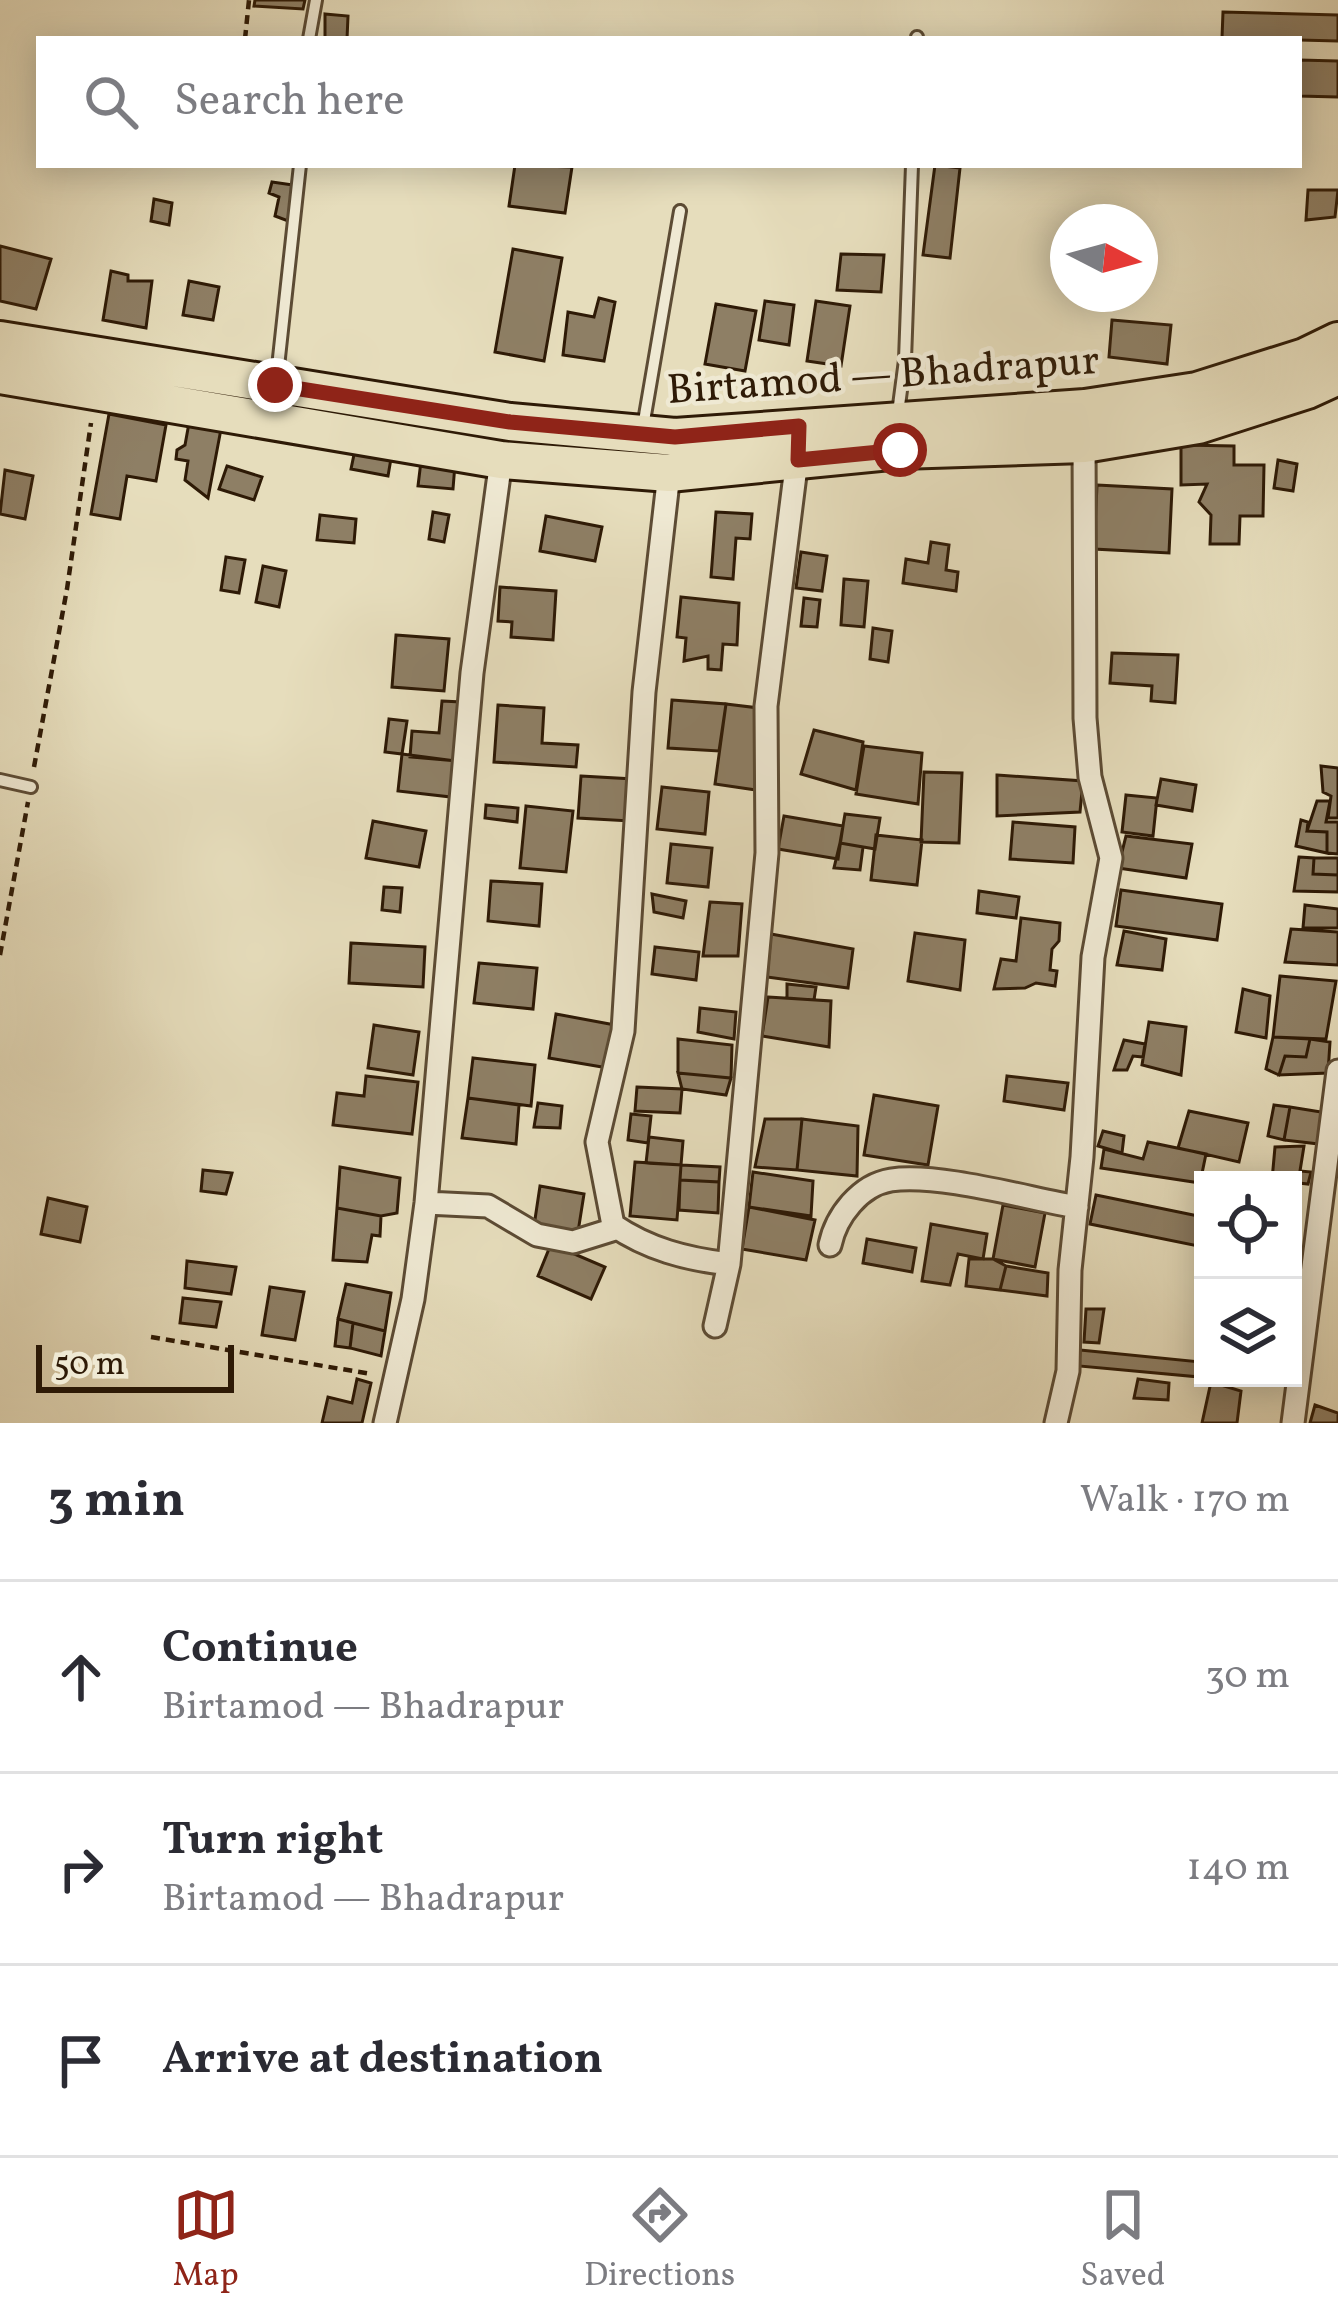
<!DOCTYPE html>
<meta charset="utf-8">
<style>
:root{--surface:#fff;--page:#f2f2f3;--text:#2b2b33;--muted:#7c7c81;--line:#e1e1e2;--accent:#8f2418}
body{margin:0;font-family:Vollkorn,serif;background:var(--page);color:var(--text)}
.controls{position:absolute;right:36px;bottom:36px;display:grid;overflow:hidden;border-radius:0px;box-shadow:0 6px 30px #0003}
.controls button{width:108px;height:108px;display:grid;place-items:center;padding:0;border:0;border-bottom:3px solid var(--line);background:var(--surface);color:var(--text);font:60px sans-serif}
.compass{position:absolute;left:1050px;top:204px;width:108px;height:108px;border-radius:50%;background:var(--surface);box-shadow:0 6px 30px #0003;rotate:96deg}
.scale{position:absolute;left:36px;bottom:30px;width:198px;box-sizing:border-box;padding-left:12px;border:6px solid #2e1a06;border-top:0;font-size:33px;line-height:42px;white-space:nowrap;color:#2e1a06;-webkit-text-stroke:9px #efe9d3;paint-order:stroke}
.stop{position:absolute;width:36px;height:36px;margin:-27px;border:9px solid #8f2418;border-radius:50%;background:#fff}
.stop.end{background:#8f2418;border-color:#fff;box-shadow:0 3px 12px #0008}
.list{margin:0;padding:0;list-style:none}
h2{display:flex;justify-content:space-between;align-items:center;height:156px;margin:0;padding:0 48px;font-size:51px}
h2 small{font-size:39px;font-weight:400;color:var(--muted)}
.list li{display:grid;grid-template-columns:78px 1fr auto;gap:36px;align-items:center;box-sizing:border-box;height:192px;padding:0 48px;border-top:3px solid var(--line)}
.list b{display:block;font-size:45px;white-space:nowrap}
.list p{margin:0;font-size:39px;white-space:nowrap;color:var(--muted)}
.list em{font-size:39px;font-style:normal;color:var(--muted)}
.icon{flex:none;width:66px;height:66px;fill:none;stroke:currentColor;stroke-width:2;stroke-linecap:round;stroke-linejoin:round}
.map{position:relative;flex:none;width:1338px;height:1423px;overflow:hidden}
.search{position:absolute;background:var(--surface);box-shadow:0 6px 30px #0003;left:36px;right:36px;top:36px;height:132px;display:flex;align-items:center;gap:30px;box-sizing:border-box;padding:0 42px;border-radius:0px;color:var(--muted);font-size:45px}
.sheet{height:732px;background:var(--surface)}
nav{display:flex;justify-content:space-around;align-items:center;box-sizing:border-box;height:168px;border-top:3px solid var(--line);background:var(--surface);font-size:33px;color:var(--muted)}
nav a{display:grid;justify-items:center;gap:6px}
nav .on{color:var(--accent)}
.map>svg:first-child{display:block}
.building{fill:#8e7f65;stroke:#2e1a06;stroke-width:3}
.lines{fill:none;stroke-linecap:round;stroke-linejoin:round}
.lane-casing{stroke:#5c4b34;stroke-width:16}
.street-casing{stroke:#5c4b34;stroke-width:27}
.primary-casing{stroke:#2e1a06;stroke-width:42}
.path{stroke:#2e1a06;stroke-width:4.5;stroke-dasharray:9 6;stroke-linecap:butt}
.lane{stroke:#efe9d3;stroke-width:10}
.street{stroke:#efe9d3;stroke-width:21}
.primary{stroke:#e6ddbc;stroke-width:36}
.route{stroke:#8f2418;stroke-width:15}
.labels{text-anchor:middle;stroke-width:9;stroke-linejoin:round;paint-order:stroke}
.street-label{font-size:42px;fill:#2e1a06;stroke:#efe9d3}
</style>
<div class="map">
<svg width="1338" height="1423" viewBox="0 0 1338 1423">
<rect width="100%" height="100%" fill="#e6ddbc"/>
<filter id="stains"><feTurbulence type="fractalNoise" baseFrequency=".00167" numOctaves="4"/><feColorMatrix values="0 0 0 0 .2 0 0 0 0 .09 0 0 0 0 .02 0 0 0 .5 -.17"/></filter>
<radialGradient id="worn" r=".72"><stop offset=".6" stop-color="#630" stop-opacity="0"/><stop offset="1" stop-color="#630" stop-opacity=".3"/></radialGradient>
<path class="building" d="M255,0H305L303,9L254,6Z
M1223,12L1338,15V41L1222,38Z
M325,14L348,16L347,39H325Z
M1299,60L1338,61V97L1299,96Z
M515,165L572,167L565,213L509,206Z
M935,165L960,168L950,258L923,255Z
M272,182L293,185L288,221L275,216L279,197L269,193Z
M1308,190H1338L1335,217L1306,220Z
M154,199L172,203L169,225L151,221Z
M0,246L51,259L36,309L0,301Z
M513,249L562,258L544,361L495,352Z
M841,254L884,255L881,292L837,290Z
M111,271L128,275V281H152L146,328L103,320Z
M189,281L219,287L213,320L183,315Z
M599,298L615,302L604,361L563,355L568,312L594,317Z
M765,301L794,305L789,345L759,340Z
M816,301L850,306L841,366L807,361Z
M716,304L756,311L745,371L705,364Z
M1112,320L1171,325L1167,364L1109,357Z
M109,414L166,425L156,481L127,476L120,519L91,514Z
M189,423L221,429L208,498L185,480L188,461L176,459L177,450L185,445Z
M357,440L393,447L388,476L351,469Z
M1181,445L1234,446V465H1264L1263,516H1240L1239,544H1210L1211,515L1199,502L1207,484L1181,485Z
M1278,460L1297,464L1293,491L1274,488Z
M421,461L455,464L453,489L418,486Z
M227,466L262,477L254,500L219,489Z
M5,470L33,476L25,519L0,514Z
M1097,485L1172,489L1169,553L1094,549Z
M433,512L449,515L444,542L429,539Z
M716,512L752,514L750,539L736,538L733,579L711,577Z
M320,515L356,519L354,543L317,540Z
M546,516L602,527L595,561L540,551Z
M931,542L949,545L946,570L958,572L956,591L903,583L906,559L928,563Z
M801,552L827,556L822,591L796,588Z
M226,557L245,560L239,593L221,590Z
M263,566L286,571L279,607L256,602Z
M844,579L868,581L864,627L841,625Z
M500,587L556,591L553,640L511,637L512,622L498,621Z
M681,597L739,603L737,645L723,644L721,670L708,669V656L684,661L686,638L677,637Z
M804,598L820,600L817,627L801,626Z
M873,628L892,631L888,662L870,659Z
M396,635L449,639L444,691L392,687Z
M1112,653L1178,655L1175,703L1151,701L1152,686L1110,683Z
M672,700L726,704L719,751L668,748Z
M442,701L461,702L456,761L410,757L412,731L439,733Z
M726,704L767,709L756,790L715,784Z
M498,705L544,708L542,743L578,745L576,767L494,762Z
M389,719L407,721L402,754L385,752Z
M814,730L863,742L856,790L801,774Z
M864,746L922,753L918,804L856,794Z
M402,754L456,761L451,797L398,791Z
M1321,766L1338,768V818H1328L1331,796L1323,792Z
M924,772L962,773L959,843L921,842Z
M997,775L1083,781L1080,812L997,816Z
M581,776L633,779L630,821L578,818Z
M1161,779L1196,785L1192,811L1156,805Z
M662,787L709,792L705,834L657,829Z
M1126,795L1157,798L1153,836L1122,832Z
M1317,801H1330L1326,822H1338V854L1327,853V832L1307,831Z
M486,805L518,808L517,822L485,818Z
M526,806L573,811L566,872L520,868Z
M845,814L880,818L875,849L840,843Z
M784,816L843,826L838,859L778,849Z
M1301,820L1308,822L1307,831L1327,832V853L1296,846Z
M373,821L426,831L419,867L366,858Z
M1013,822L1075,827L1073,863L1010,859Z
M876,835L922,840L917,885L871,880Z
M1126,836L1192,844L1186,878L1118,868Z
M840,843L863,847L860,870L834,868Z
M671,844L712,848L708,887L667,883Z
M1299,857L1314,858L1313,874L1338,875V892L1294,891Z
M1314,858H1338V875L1313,874Z
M491,881L542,884L539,926L488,921Z
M384,887L402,888L400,912L382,910Z
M1121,890L1222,904L1217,940L1116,926Z
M979,891L1019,897L1016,918L977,913Z
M652,894L686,901L683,918L654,912Z
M710,902L742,904L738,956H703Z
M1305,905L1338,909V928H1303Z
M1021,918L1060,923L1059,941L1052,949L1050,970L1057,971L1055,986L1036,983L1025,988L994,989L1001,959L1016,961Z
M1291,929L1338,932V965L1285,962Z
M1124,931L1166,939L1162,970L1117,965Z
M915,933L965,940L960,990L908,981Z
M771,934L853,949L848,988L767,977Z
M351,943L425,947L423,987L349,983Z
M655,947L699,952L696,980L652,974Z
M479,963L537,968L533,1009L474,1003Z
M1280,976L1336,981L1326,1039L1273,1037Z
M787,984L816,987L814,1000L787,998Z
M1243,989L1270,996L1266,1038L1236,1032Z
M768,997L831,1001L829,1047L762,1036Z
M700,1008L736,1012L734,1039L698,1032Z
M556,1014L615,1025L608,1068L549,1058Z
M1149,1022L1186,1027L1181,1075L1142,1065Z
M374,1025L419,1032L413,1075L368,1068Z
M1273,1037L1310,1039L1306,1057L1285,1056L1279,1075L1266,1069Z
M678,1039L732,1045L731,1078L678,1073Z
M1310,1039L1330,1042L1328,1073L1279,1075L1285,1056L1306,1057Z
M1124,1040L1145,1044L1143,1057L1133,1056L1127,1070H1114Z
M473,1058L535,1065L531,1106L468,1098Z
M678,1073L731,1078L726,1095L682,1089Z
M366,1076L418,1082L412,1134L333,1125L337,1093L364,1096Z
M1007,1076L1068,1083L1064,1110L1004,1101Z
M637,1087L682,1089L680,1113L635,1111Z
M874,1095L938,1106L928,1165L864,1155Z
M468,1098L519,1105L516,1144L462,1138Z
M538,1103L562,1106L560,1128L534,1127Z
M1274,1105L1290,1107L1284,1140L1268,1136Z
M1290,1107L1321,1112L1319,1144L1284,1140Z
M1189,1111L1248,1123L1239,1162L1178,1148Z
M631,1114L651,1116L648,1143L628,1140Z
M765,1119H802L797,1170L755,1167Z
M802,1119L858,1126L857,1176L797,1170Z
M1103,1131L1124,1136L1122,1153L1098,1146Z
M649,1137L683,1141L681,1165L646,1163Z
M1148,1142L1206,1154L1200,1183L1101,1168L1104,1149L1143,1159Z
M1304,1146L1300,1171L1311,1172L1308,1184L1272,1180L1275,1147Z
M635,1162L681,1165L677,1220L630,1216Z
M681,1165L720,1167L719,1182L680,1180Z
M340,1167L400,1178L397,1213L381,1216L337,1208Z
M203,1170L232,1173L226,1194L201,1191Z
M753,1172L813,1181L811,1216L749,1207Z
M680,1180L719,1182L718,1213L679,1210Z
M540,1186L584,1194L578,1232L534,1226Z
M1096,1195L1203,1217V1247L1090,1224Z
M48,1198L87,1207L80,1242L41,1234Z
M1003,1205L1045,1213L1035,1267L993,1259Z
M749,1207L815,1220L806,1260L742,1249Z
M337,1208L381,1216L380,1236L372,1235L367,1262L333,1260Z
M931,1224L987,1234L983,1259L958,1254L950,1285L922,1281Z
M867,1239L916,1248L912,1272L863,1263Z
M551,1244L605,1267L591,1299L538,1276Z
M969,1259H993L1006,1266L1000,1290L966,1286Z
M187,1261L236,1267L231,1294L185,1288Z
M1006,1266L1048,1273L1047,1296L1000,1290Z
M346,1284L391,1293L385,1331L338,1319Z
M270,1287L304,1292L295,1340L262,1335Z
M183,1298L221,1302L216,1327L180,1323Z
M1086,1309H1104L1099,1343L1084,1342Z
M338,1319L353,1323L350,1348L335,1346Z
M353,1323L385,1331L381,1356L350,1348Z
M1080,1350L1201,1362L1200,1377L1079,1366Z
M357,1379L371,1383L362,1423H322L328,1397L352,1403Z
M1138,1379L1169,1383L1168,1400L1134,1398Z
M1211,1382L1241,1391L1237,1423H1202Z
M1315,1405L1338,1413V1423H1310Z"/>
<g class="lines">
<g class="lane-casing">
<path id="lane" d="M309,39L316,0
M917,39V37
M277,376L300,165
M898,413L905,360L912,165
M643,427L680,211
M0,780L31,787"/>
</g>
<g class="street-casing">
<path id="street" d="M669,473L644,692L623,1031L597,1142L613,1225C648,1249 686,1259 729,1264
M426,1203L488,1206L537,1235L573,1242L618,1228
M830,1245C836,1216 860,1185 891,1180C939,1173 1026,1198 1077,1207
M715,1326L729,1264L767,853L766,706L798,451
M385,1423L413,1299L426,1203L472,673L501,460
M1056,1423L1068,1371L1070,1270L1082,1157L1093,957L1111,858L1090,777L1085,718L1084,435
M1293,1423L1338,1071"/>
</g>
<g class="primary-casing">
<path id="primary" d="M0,340L510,422L675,437L1085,408L1197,391L1305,357L1338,341
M0,375L501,460L669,473L900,450L1084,444L1198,425L1307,390L1338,376"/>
</g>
<path class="path" d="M245,39L249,0
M34,767L67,589L91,423
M0,955L28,802
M151,1337L371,1374"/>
<use href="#lane" class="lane"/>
<use href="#street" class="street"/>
<use href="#primary" class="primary"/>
</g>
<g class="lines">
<path class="route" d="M275,385L510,422L675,437L799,426L798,460L900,450"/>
</g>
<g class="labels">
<g class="street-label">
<text transform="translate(883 373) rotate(-4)" y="15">Birtamod — Bhadrapur</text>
</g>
</g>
<rect width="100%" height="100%" filter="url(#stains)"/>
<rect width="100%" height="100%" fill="url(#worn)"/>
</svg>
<div class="controls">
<button><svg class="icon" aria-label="locate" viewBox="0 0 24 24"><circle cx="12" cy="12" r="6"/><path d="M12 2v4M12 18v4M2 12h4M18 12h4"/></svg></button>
<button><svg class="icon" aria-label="layers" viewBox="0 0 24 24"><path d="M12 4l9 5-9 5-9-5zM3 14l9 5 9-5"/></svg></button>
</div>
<svg class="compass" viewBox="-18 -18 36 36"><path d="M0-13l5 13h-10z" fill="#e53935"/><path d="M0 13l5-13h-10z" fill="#7c7c81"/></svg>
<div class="scale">50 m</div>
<div class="stop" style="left:900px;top:450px"></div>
<div class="stop end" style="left:275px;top:385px"></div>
<div class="search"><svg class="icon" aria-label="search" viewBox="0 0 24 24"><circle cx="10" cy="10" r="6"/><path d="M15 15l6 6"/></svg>Search here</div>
</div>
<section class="sheet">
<h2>3 min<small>Walk · 170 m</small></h2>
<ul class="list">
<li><svg class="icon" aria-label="ahead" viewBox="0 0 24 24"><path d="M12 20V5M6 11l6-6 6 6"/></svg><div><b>Continue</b><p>Birtamod — Bhadrapur</p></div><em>30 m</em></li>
<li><svg class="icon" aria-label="right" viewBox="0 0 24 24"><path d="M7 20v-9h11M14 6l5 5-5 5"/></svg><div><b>Turn right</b><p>Birtamod — Bhadrapur</p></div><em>140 m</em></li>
<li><svg class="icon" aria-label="arrive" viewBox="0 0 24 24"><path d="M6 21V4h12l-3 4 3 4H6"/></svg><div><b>Arrive at destination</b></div></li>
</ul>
</section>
<nav>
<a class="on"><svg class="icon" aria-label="map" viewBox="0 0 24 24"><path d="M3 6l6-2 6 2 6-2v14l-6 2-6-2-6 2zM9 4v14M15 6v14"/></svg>Map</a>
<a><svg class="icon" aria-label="directions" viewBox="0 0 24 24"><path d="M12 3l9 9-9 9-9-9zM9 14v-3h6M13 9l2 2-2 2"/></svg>Directions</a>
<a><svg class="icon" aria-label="saved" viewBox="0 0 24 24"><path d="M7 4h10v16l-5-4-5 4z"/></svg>Saved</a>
</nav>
